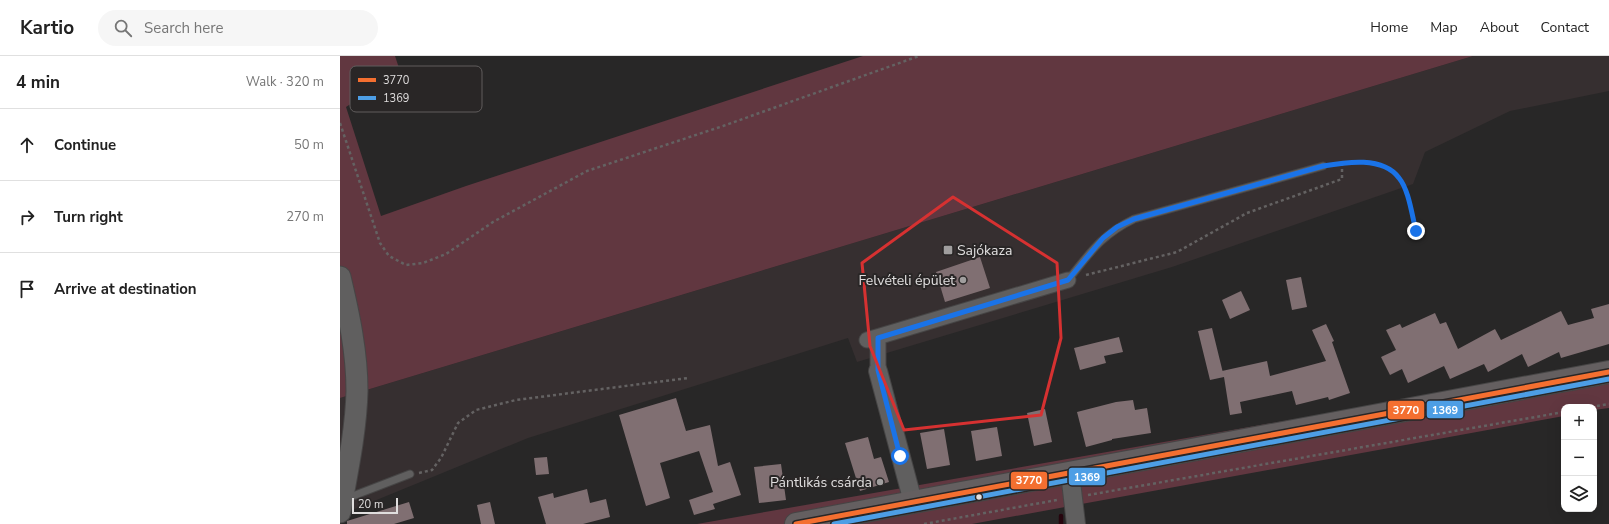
<!DOCTYPE html>
<meta charset="utf-8">
<style>
:root{--surface:#fff;--page:#f6f6f6;--text:#222;--muted:#767676;--line:#e0e0e0}
body{margin:0;font-family:"Nunito Sans",sans-serif;background:var(--page);color:var(--text)}
.controls{position:absolute;right:12px;bottom:12px;display:grid;overflow:hidden;border-radius:8px;box-shadow:0 4px 16px #0002}
.controls button{width:36px;height:36px;display:grid;place-items:center;padding:0;border:0;border-bottom:1px solid var(--line);background:var(--surface);color:var(--text);font:20px sans-serif}
.scale{position:absolute;left:12px;bottom:10px;width:46px;box-sizing:border-box;padding-left:4px;border:2px solid #e0dede;border-top:0;font-size:11px;line-height:14px;white-space:nowrap;color:#e0dede;-webkit-text-stroke:3px #292626;paint-order:stroke}
.stop{position:absolute;width:12px;height:12px;margin:-9px;border:3px solid #1a73e8;border-radius:50%;background:#fff}
.stop.end{background:#1a73e8;border-color:#fff;box-shadow:0 1px 4px #0008}
.list{margin:0;padding:0;list-style:none}
h2{display:flex;justify-content:space-between;align-items:center;height:52px;margin:0;padding:0 16px;font-size:17px}
h2 small{font-size:13px;font-weight:400;color:var(--muted)}
.list li{display:grid;grid-template-columns:26px 1fr auto;gap:12px;align-items:center;box-sizing:border-box;height:72px;padding:0 16px;border-top:1px solid var(--line)}
.list b{display:block;font-size:15px;white-space:nowrap}
.list em{font-size:13px;font-style:normal;color:var(--muted)}
.icon{flex:none;width:22px;height:22px;fill:none;stroke:currentColor;stroke-width:2;stroke-linecap:round;stroke-linejoin:round}
.map{position:relative;flex:none;width:1269px;height:468px;overflow:hidden}
header{display:flex;align-items:center;gap:24px;box-sizing:border-box;height:56px;padding:0 20px;background:var(--surface);border-bottom:1px solid var(--line)}
header strong{font-size:19px}
nav{display:flex;gap:22px;margin-inline-start:auto;font-size:14px}
.search{width:280px;height:36px;background:var(--page);display:flex;align-items:center;gap:10px;box-sizing:border-box;padding:0 14px;border-radius:22px;color:var(--muted);font-size:15px}
main{display:flex}
aside{flex:1;background:var(--surface)}
.map>svg:first-child{display:block}
.built{fill:#362f30}
.green{fill:#613740}
.lines{fill:none;stroke-linecap:round;stroke-linejoin:round}
.stream{stroke:#26050e;stroke-width:4.5}
.building{fill:#806f72}
.service-casing{stroke:#464545;stroke-width:9}
.minor-casing{stroke:#464545;stroke-width:17}
.tertiary-casing{stroke:#464545;stroke-width:20}
.secondary-casing{stroke:#464545;stroke-width:23}
.primary-casing{stroke:#464545;stroke-width:24}
.path{stroke:#646262;stroke-width:2.5;stroke-dasharray:3 3;stroke-linecap:butt}
.service{stroke:#605f5f;stroke-width:7}
.minor{stroke:#605f5f;stroke-width:15}
.tertiary{stroke:#605f5f;stroke-width:18}
.secondary{stroke:#605f5f;stroke-width:21}
.primary{stroke:#645f60;stroke-width:22}
.bus-1-casing{stroke:#292626;stroke-width:8}
.bus-2-casing{stroke:#292626;stroke-width:8}
.bus-1{stroke:#f46f30;stroke-width:5}
.bus-2{stroke:#4d9ee5;stroke-width:5}
.route{stroke:#1a73e8;stroke-width:5}
.marked{fill:none;stroke:#d63131;stroke-width:3;stroke-linejoin:round}
.poi-dot{fill:#a09e9e;stroke:#292626;stroke-width:1.5}
.bus-dot{fill:#e0dede;stroke:#292626;stroke-width:1.5}
.labels{text-anchor:middle;stroke-width:4;stroke-linejoin:round;paint-order:stroke}
.poi-label{font-size:14px;fill:#e0dede;stroke:#292626;text-anchor:end}
.key{fill:#292626;stroke:#605d5d;stroke-width:1}
.key-label{font-size:11px;fill:#e0dede}
.line-badge{stroke:#292626;stroke-width:1.5}
.badge-label{font-size:11px;text-anchor:middle;font-weight:bold;fill:#fff}
</style>
<header>
<strong>Kartio</strong>
<div class="search"><svg class="icon" aria-label="search" viewBox="0 0 24 24"><circle cx="10" cy="10" r="6"/><path d="M15 15l6 6"/></svg>Search here</div>
<nav><a>Home</a><a>Map</a><a>About</a><a>Contact</a></nav>
</header>
<main>
<aside>
<h2>4 min<small>Walk · 320 m</small></h2>
<ul class="list">
<li><svg class="icon" aria-label="ahead" viewBox="0 0 24 24"><path d="M12 20V5M6 11l6-6 6 6"/></svg><div><b>Continue</b></div><em>50 m</em></li>
<li><svg class="icon" aria-label="right" viewBox="0 0 24 24"><path d="M7 20v-9h11M14 6l5 5-5 5"/></svg><div><b>Turn right</b></div><em>270 m</em></li>
<li><svg class="icon" aria-label="arrive" viewBox="0 0 24 24"><path d="M6 21V4h12l-3 4 3 4H6"/></svg><div><b>Arrive at destination</b></div></li>
</ul>
</aside>
<div class="map">
<svg width="1269" height="468" viewBox="0 0 1269 468">
<rect width="100%" height="100%" fill="#282727"/>
<path class="built" d="M1133,0H1269V35L1170,55L1085,96L1073,128L832,211L517,306L508,282L188,382L0,459V342Z"/>
<path class="green" d="M0,0H55L60,15L6,51L41,160L126,130L523,0H1133L0,342Z
M1269,308V352L1254,354V351H1224V360L632,468H357Z"/>
<g class="lines">
<path class="stream" d="M721,460V468"/>
</g>
<path class="building" d="M640,201L650,232L605,246L596,216Z
M961,221L967,251L952,254L946,224Z
M901,235L910,254L890,263L882,244Z
M1269,248V288L1221,302L1219,296L1188,311L1182,298L1148,316L1144,308L1110,323L1104,310L1068,327L1062,313L1050,319L1041,301L1056,294L1046,274L1060,268L1062,272L1095,257L1100,268L1106,266L1118,293L1155,273L1161,284L1221,255L1228,269L1254,262L1251,253Z
M986,268L994,285L992,286L1010,337L989,344L988,341L956,349L952,335L900,346L902,357L890,359L884,321L870,324L858,275L872,272L883,317L882,315L927,305L930,320L986,305L972,274Z
M779,281L783,296L764,300L766,307L740,314L734,292Z
M336,342L346,375L370,369L378,410L390,406L401,439L373,448L375,453L354,459L349,444L373,436L359,395L320,407L330,442L306,450L279,359Z
M793,344L795,354L807,352L811,377L772,383V384L746,391L737,356L776,346Z
M705,353L712,386L694,390L687,357Z
M657,371L662,400L636,405L631,375Z
M604,373L610,409L587,413L580,377Z
M528,381L534,403L541,401L549,426L520,435L505,387Z
M207,401L209,418L196,419L194,402Z
M441,408L446,444L419,447L414,411Z
M247,433L250,447L266,443L270,461L243,468H206L198,441L213,437L214,442Z
M69,446L74,462L54,468H7V465Z
M150,446L155,468H141L137,449Z"/>
<g class="lines">
<g class="service-casing">
<path id="service" d="M728,224C750,197 761,179 794,163L983,110
M5,443L70,418"/>
</g>
<g class="minor-casing">
<path id="minor" d="M538,282V315
M527,284L728,224"/>
</g>
<g class="tertiary-casing">
<path id="tertiary" d="M538,315L573,446
M730,417L736,468"/>
</g>
<g class="secondary-casing">
<path id="secondary" d="M0,221C9,259 17,296 17,335C16,375 7,417 0,456"/>
</g>
<g class="primary-casing">
<path id="primary" d="M456,468L1269,316"/>
</g>
<path class="path" d="M0,67L40,187L49,200L66,209L83,207L106,198L153,166L247,115L383,70L579,0
M993,108C1013,105 1046,103 1060,122C1070,136 1072,159 1076,175
M746,219L837,196L907,157L1002,123V106
M1251,351L1269,348
M79,417L92,414L101,402L118,367L136,354L176,344L348,322
M748,439L1224,356
M584,468L717,444"/>
<use href="#service" class="service"/>
<use href="#minor" class="minor"/>
<use href="#tertiary" class="tertiary"/>
<use href="#secondary" class="secondary"/>
<use href="#primary" class="primary"/>
<g class="bus-1-casing">
<path id="bus-1" d="M456,468L1269,316"/>
</g>
<g class="bus-2-casing">
<path id="bus-2" d="M494,468L1269,323"/>
</g>
<use href="#bus-1" class="bus-1"/>
<use href="#bus-2" class="bus-2"/>
</g>
<g class="lines">
<path class="route" d="M560,400L538,314V282L728,224L763,182L777,171L794,163L983,110C1006,106 1043,100 1059,122C1069,134 1072,160 1076,175"/>
</g>
<path class="marked" d="M613,141L717,207L721,282L701,359L564,374L530,290L522,207Z"/>
<g class="poi-dot">
<rect x="603" y="189" width="10" height="10" rx="2"/>
<circle cx="623" cy="224" r="4"/>
<circle cx="540" cy="426" r="4"/>
</g>
<circle class="bus-dot" cx="639" cy="441" r="3.5"/>
<g class="labels">
<g class="poi-label">
<text x="617" y="199" text-anchor="start">Sajókaza</text>
<text x="615" y="229">Felvételi épület</text>
<text x="532" y="431">Pántlikás csárda</text>
</g>
</g>
<rect x="10" y="10" width="132" height="46" rx="6" class="key"/>
<rect x="18" y="22" width="18" height="4" fill="#f46f30"/>
<rect x="18" y="40" width="18" height="4" fill="#4d9ee5"/>
<g class="key-label">
<text x="43" y="28">3770</text>
<text x="43" y="46">1369</text>
</g>
<g class="line-badge">
<rect x="1086" y="344" width="38" height="19" rx="4" fill="#4d9ee5"/>
<rect x="1047" y="344" width="38" height="20" rx="4" fill="#f46f30"/>
<rect x="728" y="411" width="38" height="19" rx="4" fill="#4d9ee5"/>
<rect x="670" y="415" width="38" height="19" rx="4" fill="#f46f30"/>
</g>
<g class="badge-label">
<text x="1105" y="358">1369</text>
<text x="1066" y="358">3770</text>
<text x="747" y="425">1369</text>
<text x="689" y="428">3770</text>
</g>
</svg>
<div class="controls">
<button>+</button>
<button>−</button>
<button><svg class="icon" aria-label="layers" viewBox="0 0 24 24"><path d="M12 4l9 5-9 5-9-5zM3 14l9 5 9-5"/></svg></button>
</div>
<div class="scale">20 m</div>
<div class="stop" style="left:560px;top:400px"></div>
<div class="stop end" style="left:1076px;top:175px"></div>
</div>
</main>
